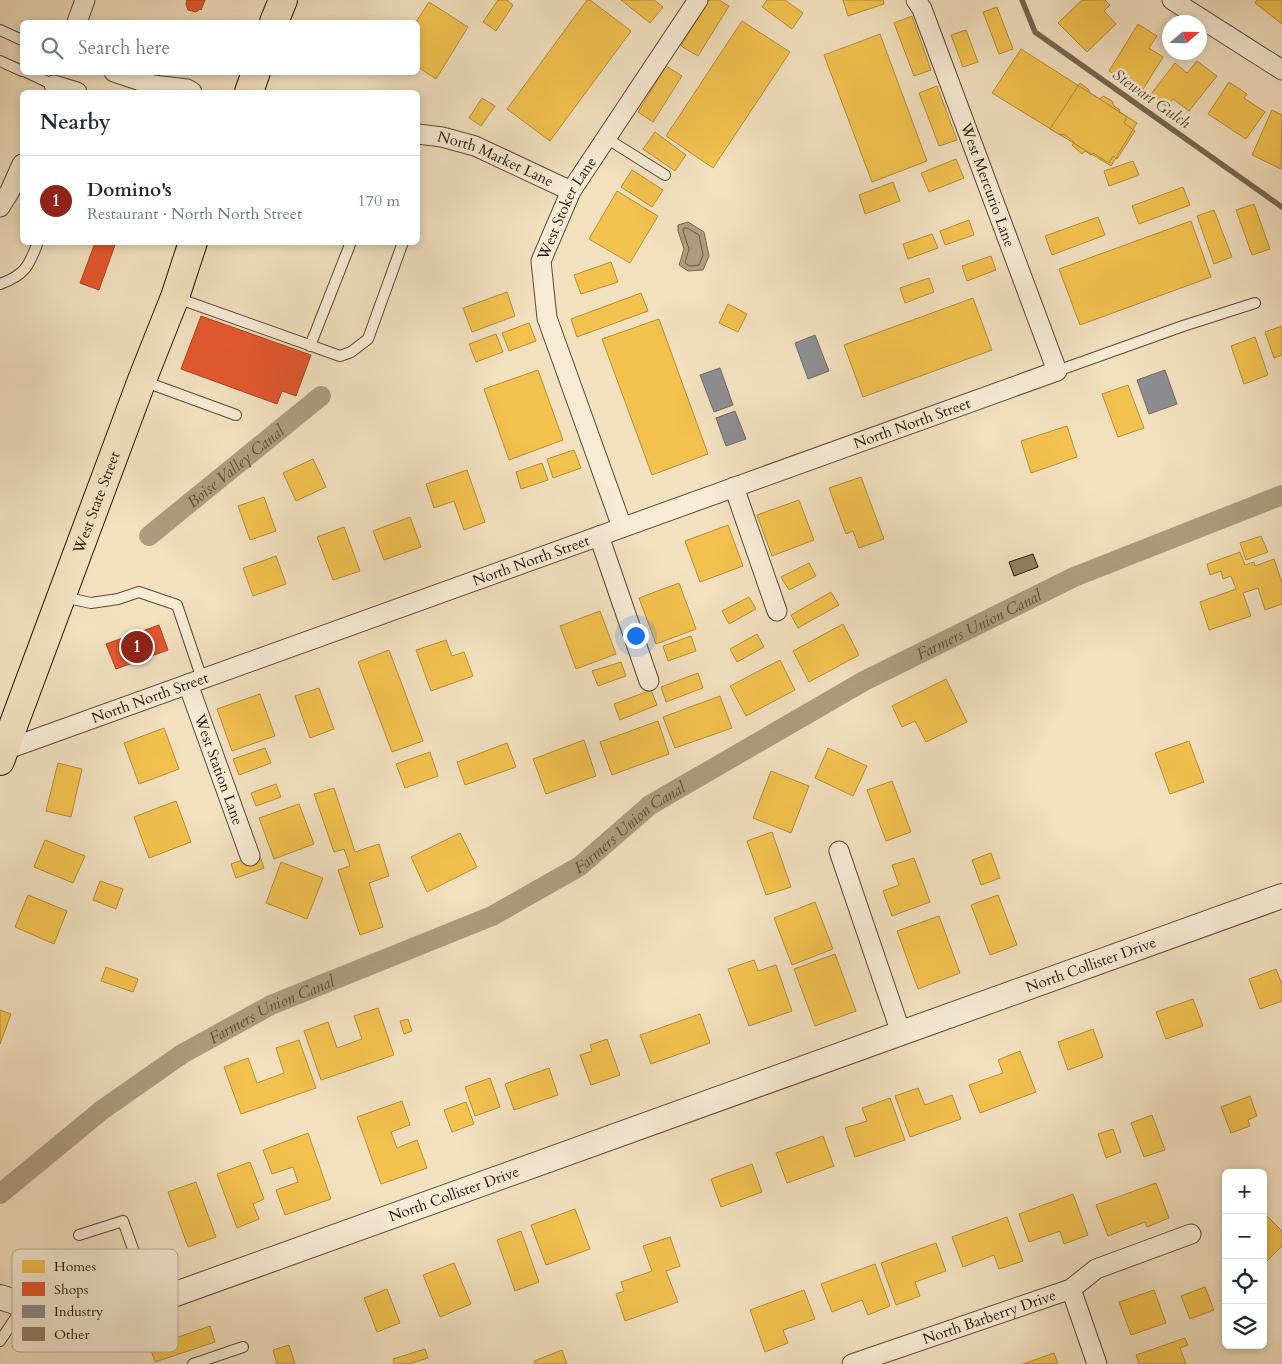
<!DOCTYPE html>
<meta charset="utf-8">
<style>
:root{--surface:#fff;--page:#f6f6f7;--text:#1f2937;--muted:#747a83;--line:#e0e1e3;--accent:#8f2418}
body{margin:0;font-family:Cardo,serif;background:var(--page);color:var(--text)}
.controls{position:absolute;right:15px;bottom:15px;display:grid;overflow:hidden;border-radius:8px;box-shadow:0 2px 8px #0003}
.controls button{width:45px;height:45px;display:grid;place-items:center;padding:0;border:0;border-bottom:1px solid var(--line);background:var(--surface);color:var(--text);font:25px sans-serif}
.compass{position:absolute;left:1162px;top:15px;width:45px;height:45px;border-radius:50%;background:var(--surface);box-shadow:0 2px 8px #0003;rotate:70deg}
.you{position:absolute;left:635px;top:635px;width:18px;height:18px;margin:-12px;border:4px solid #fff;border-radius:50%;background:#1a73e8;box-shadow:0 0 0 8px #1a73e833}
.badge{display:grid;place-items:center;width:32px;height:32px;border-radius:50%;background:var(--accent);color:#fff;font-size:16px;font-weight:700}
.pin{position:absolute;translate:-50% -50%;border:2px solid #fff;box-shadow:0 1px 5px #0006}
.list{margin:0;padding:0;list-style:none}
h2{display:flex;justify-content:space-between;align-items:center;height:65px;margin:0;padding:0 20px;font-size:21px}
h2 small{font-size:16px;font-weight:400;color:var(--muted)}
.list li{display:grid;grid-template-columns:32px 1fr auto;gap:15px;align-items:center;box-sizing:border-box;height:90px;padding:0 20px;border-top:1px solid var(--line)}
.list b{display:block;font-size:19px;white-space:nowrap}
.list p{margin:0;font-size:16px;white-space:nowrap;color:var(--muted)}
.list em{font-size:16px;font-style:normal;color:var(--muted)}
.icon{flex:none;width:28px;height:28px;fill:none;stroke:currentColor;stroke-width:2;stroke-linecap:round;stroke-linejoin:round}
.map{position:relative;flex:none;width:1282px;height:1364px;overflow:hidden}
.search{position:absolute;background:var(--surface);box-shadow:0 2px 8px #0003;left:20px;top:20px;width:400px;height:55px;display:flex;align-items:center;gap:12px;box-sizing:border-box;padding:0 18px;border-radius:8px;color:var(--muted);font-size:19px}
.panel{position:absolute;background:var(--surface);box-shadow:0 2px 8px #0003;left:20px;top:90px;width:400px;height:155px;border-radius:8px}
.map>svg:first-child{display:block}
.water{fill:#ad9c80;stroke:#77674f}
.homes{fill:#f2c14e;stroke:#b58e38}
.shops{fill:#e4572e;stroke:#ab4422}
.industry{fill:#8d8d92;stroke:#6e6a68}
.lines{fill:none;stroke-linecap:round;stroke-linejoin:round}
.shore{stroke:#6a5a42;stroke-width:1}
.stream{stroke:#77674f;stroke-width:5.5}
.canal{stroke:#ad9c80;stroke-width:20}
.building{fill:#908066;stroke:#261805}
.service-casing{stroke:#594a34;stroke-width:12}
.minor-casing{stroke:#594a34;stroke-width:21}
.tertiary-casing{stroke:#594a34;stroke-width:26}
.primary-casing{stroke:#261805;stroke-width:30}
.service{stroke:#f7ebd5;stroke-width:10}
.minor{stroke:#f7ebd5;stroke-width:19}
.tertiary{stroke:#f7ebd5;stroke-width:24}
.primary{stroke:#f2e0bf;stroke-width:28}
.labels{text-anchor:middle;stroke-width:5;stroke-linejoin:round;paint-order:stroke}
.street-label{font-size:15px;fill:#261805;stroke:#f7ebd5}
.water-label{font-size:16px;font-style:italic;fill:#5c4d36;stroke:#f7ebd5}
.key{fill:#f7ebd5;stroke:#b8ac97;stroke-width:1}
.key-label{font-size:14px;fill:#261805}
</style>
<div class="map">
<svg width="1282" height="1364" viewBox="0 0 1282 1364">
<rect width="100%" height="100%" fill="#f2e0bf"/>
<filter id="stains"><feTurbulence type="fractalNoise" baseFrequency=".004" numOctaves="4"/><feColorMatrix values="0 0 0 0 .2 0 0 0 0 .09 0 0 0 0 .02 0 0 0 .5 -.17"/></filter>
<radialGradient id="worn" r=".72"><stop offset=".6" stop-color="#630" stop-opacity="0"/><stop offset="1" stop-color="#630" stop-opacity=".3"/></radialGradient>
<path class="water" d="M688,222L704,232L709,256L703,270L688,271L679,265L684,249L678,231V225Z"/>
<path class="homes" d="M498,0H507L513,5L496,31L483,22Z
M587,0H590L631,31L550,141L507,109Z
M621,0H654L663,7L650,23Z
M709,0H719L729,6L698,56L681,46Z
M767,0H785L803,13L792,29L762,7Z
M843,0H883L884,4L848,16Z
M1082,0H1105L1110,5L1104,11L1116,24L1087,52L1058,23Z
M1257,0H1282V24L1255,3Z
M429,2L468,27L436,79L418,67V22H416Z
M997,7L1013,49L999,54L983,12Z
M912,16L931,70L914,76L894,23Z
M742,21L790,52L713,168L666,136Z
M1138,24L1157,36L1149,48L1163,57L1142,91L1109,71Z
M966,30L978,62L963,67L951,35Z
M880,34L927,161L872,182L824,55Z
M1021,49L1137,123L1111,166L992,93Z
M1197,61L1217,76L1189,111L1173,99L1167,107L1151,94L1175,63L1187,73Z
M666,66L682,76L653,122L638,112Z
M1229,82L1247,94L1244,98L1265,112L1246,139L1208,114Z
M1080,83L1088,89L1090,93L1100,99L1103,96L1112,101L1114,106L1120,110L1119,112L1127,117L1124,123L1135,131L1117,159L1113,156L1109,163L1093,153L1091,155L1085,151L1082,154L1072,145L1074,142L1064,134L1060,135L1050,129Z
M937,86L957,140L939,146L919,93Z
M482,98L495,106L481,126L469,118Z
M1272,110L1282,115L1281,169L1252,155Z
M655,132L686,155L675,171L643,149Z
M956,159L964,178L929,192L921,173Z
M1133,161L1139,175L1109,186L1104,171Z
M632,170L663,190L652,207L621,187Z
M893,182L900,201L865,214L859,195Z
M1183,187L1190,205L1139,224L1132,206Z
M617,191L658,216L630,263L589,239Z
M1254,204L1270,249L1252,255L1236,210Z
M1214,210L1232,257L1214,264L1197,216Z
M1098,217L1105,235L1052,255L1045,236Z
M969,220L974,235L945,245L940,231Z
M1191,221L1211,277L1080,325L1059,269Z
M932,234L938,248L908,259L903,244Z
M991,256L996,270L967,281L962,266Z
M611,262L618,282L581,294L574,275Z
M929,278L934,292L905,303L900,288Z
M507,292L515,316L472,332L463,308Z
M641,293L648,311L577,337L571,319Z
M973,298L992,350L863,397L844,345Z
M728,304L747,314L738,332L719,323Z
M659,319L708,454L652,475L602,339Z
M529,323L536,341L509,351L502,333Z
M1282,326V355L1274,358L1265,332Z
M496,334L503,352L476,362L469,344Z
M1255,337L1268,375L1244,384L1231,346Z
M538,370L563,440L509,460L484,389Z
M1128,385L1144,428L1118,437L1102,394Z
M1067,426L1077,457L1031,473L1021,441Z
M574,450L581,468L553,478L547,459Z
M313,459L326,487L296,501L283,473Z
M542,463L548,480L521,489L516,472Z
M467,470L485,522L464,530L454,501L434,508L426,484Z
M861,477L884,539L859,548L853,531L846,534L829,488Z
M264,497L276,531L250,540L238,506Z
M799,500L814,540L772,556L757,515Z
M410,517L421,547L384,560L373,531Z
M728,525L743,566L700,582L685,541Z
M344,527L360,571L333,580L317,537Z
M1261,536L1268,552L1246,560L1240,543Z
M1240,552L1245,565L1254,562L1255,566L1274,559L1282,583V604L1265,610L1258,588L1243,593L1251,616L1209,630L1200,602L1236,589L1231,576L1223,579L1221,571L1210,575L1207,564Z
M276,556L286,584L253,596L243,568Z
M809,563L816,576L789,590L781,577Z
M679,583L696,629L656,644L639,598Z
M831,592L839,605L798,628L791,615Z
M749,597L756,609L729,624L722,611Z
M600,611L616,654L576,669L560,626Z
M843,624L859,655L809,682L793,651Z
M757,634L764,647L737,662L730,649Z
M691,636L696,651L668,661L663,646Z
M446,640L452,656L464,652L473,676L431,691L416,650Z
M389,650L423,741L392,752L358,662Z
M780,660L795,690L746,716L730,686Z
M621,662L626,676L598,686L592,671Z
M698,673L703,688L666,702L661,687Z
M946,679L967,722L926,742L915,721L902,727L892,706Z
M319,688L334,729L310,738L295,696Z
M651,690L657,705L620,720L614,704Z
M260,694L275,736L232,751L217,709Z
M720,696L732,728L675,748L663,717Z
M658,721L669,754L612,775L600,742Z
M164,728L179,769L139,784L124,743Z
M584,740L596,776L546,794L533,759Z
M1189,741L1204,782L1170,794L1155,753Z
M507,743L516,767L465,785L457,762Z
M265,748L271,763L239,775L233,759Z
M828,748L867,766L853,796L815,778Z
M430,752L438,776L405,788L396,764Z
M58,763L82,769L71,817L46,811Z
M771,771L809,786L791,833L753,818Z
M892,781L911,832L886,841L867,790Z
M276,784L281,797L256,806L251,793Z
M334,788L355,852L379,844L389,876L369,883L383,927L360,935L338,870L350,866L344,849L334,852L314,794Z
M176,801L191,842L149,858L134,817Z
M299,804L314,844L274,859L259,818Z
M772,832L791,887L766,895L747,841Z
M460,833L477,867L427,892L411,857Z
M45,840L85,856L73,883L34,867Z
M991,853L1000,878L981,885L972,860Z
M259,854L264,868L236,878L231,864Z
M914,858L930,902L892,916L883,891L899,885L892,865Z
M281,862L323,878L307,919L266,903Z
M100,881L123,889L116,909L93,900Z
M28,895L67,911L54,944L15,927Z
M998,895L1017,945L990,955L971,905Z
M815,902L833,949L792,965L774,918Z
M939,916L960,973L918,989L897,931Z
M835,954L856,1011L815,1026L794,969Z
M754,960L758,971L776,965L792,1011L749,1026L728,969Z
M106,967L138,979L133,992L101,981Z
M1276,969L1282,985V1001L1260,1009L1249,979Z
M1193,999L1203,1026L1166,1039L1156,1012Z
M378,1008L394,1055L321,1080L304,1031L328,1022L337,1048L362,1039L354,1016Z
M0,1010L11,1014L0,1044Z
M700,1014L710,1043L651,1064L640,1035Z
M408,1019L412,1031L404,1034L400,1021Z
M1093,1029L1103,1057L1068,1070L1058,1042Z
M607,1039L620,1075L591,1085L580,1055L592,1051L590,1045Z
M299,1040L316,1088L241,1114L224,1067L248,1058L257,1083L284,1073L276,1048Z
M1020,1051L1036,1092L980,1113L969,1085L1003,1073L998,1060Z
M549,1068L558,1095L514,1110L505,1084Z
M490,1078L500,1107L475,1116L465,1087Z
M918,1088L925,1105L952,1095L961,1119L910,1137L895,1096Z
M1250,1096L1257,1116L1248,1120L1250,1126L1231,1133L1221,1107Z
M890,1098L905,1140L855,1157L845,1128L867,1121L862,1108Z
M402,1101L410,1125L391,1132L397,1148L417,1140L427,1168L381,1184L357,1117Z
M466,1102L474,1124L452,1132L444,1110Z
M1152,1115L1165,1150L1144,1157L1131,1123Z
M1113,1129L1121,1152L1106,1158L1098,1134Z
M308,1133L331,1199L285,1215L276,1190L298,1182L293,1167L272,1174L263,1150Z
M823,1136L834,1166L787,1183L776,1153Z
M250,1162L264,1199L253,1204L259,1219L237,1228L217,1174Z
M752,1164L762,1192L721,1207L711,1179Z
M196,1182L216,1237L188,1247L168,1192Z
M1156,1183L1169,1218L1147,1227L1145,1222L1108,1236L1096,1205Z
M1073,1194L1088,1235L1064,1244L1060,1231L1029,1242L1019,1214Z
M575,1209L590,1249L546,1265L531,1225Z
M1263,1212L1282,1231V1246L1263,1265Z
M1007,1217L1023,1261L999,1269L994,1255L963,1267L952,1237Z
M521,1231L539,1282L515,1291L497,1240Z
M670,1237L680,1266L666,1271L678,1302L625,1321L616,1294L624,1291L621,1282L652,1271L643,1246Z
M936,1243L946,1271L915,1282L920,1296L896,1305L881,1263Z
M454,1263L471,1304L440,1317L423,1275Z
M875,1264L890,1306L868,1315L862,1300L832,1312L821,1284Z
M1205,1287L1214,1310L1190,1319L1181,1296Z
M387,1289L400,1323L377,1332L364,1298Z
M804,1290L815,1319L783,1330L788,1343L765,1352L750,1310Z
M1154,1290L1166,1323L1131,1335L1119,1302Z
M210,1326L215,1342L155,1362L150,1347Z
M1185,1338L1188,1345L1180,1348L1186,1364H1139L1136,1355Z
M289,1345L295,1364H277L273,1350Z
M425,1349L428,1358L409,1364H394L393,1359Z
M562,1350L567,1364H535L534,1361Z
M1054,1353L1058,1364H1023Z"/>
<path class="shops" d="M187,0H205L201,10L200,9L196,12L188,10L186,4Z
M93,242H116L99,290L80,283L95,243Z
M201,316L311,355L296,396L282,391L277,404L181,369Z
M159,625L168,650L116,669L106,644Z"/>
<path class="industry" d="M815,335L829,371L808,379L795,343Z
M720,368L733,405L714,412L700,375Z
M1165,370L1177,404L1149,414L1137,380Z
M735,411L746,439L726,446L716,418Z"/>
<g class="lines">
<path class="shore" d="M684,228H687L699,235L703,255L699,265L689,266L685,263L689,249L683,231Z"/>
<path class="stream" d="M1022,0L1035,32L1282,207"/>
<g class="canal">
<path id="s1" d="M149,536L321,396"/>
<path id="s2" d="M0,1194L102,1110L182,1054L271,1005L492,916L580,866L650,805L864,681L1074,577L1282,495"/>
</g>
</g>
<path class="building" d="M1033,554L1038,567L1014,576L1009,562Z"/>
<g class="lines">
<g class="service-casing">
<path id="service" d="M0,30L22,40
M0,61L22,71
M26,72L54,85
M606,138L665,175
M0,284C25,275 29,266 38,242
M177,298L340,356L351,352L368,339L403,242
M310,346L351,242
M1057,371L1183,326L1255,303
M143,381L236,415
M63,597L91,603L118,599L139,592L177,605L202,679
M79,1235L123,1221L143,1277L147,1303
M0,1341L24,1305
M193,1364L243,1347"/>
</g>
<g class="minor-casing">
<g id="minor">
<path d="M1172,0L1282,70"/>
<path d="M77,22L85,0"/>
<path d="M114,72L153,85L187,89L192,92"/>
<path d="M54,85L77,92"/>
<path id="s3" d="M418,134L442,137L475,146L571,191"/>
<path d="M0,207L10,191L22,164"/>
<path d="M734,487L777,611"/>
<path id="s4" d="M622,527L547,318L541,261L571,191L698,0"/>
<path d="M599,536L649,681"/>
<path id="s5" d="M188,684L250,856"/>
<path id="s6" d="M5,750L1057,371L922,9L916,0"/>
<path d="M839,851L901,1033"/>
<path d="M1071,1289L1097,1364"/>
<path id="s7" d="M852,1364L1071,1289L1096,1269L1191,1234"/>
</g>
</g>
<g class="tertiary-casing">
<g id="tertiary">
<path id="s8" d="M0,1297L24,1305L114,1310L159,1300L1282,896"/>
</g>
</g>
<g class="primary-casing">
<g id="primary">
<path d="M274,22L283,0"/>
<path d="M249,92L256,72"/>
<path id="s9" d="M0,761L142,380L175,297L193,242"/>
</g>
</g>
<use href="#service" class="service"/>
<use href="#minor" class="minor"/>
<use href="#tertiary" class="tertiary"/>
<use href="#primary" class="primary"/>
</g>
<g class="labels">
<g class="street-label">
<text dy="5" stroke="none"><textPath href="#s3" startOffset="82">North Market Lane</textPath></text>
<text transform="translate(988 185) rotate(70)" y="5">West Mercurio Lane</text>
<text dy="5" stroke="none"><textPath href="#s4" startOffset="338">West Stoker Lane</textPath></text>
<text dy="5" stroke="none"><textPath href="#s6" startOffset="964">North North Street</textPath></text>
<text dy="5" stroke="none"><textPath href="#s9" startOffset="276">West State Street</textPath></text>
<text dy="5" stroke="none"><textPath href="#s6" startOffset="559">North North Street</textPath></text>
<text dy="5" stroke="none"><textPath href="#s6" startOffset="154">North North Street</textPath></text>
<text dy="5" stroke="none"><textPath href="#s5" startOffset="91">West Station Lane</textPath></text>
<text dy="5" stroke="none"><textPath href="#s8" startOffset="1152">North Collister Drive</textPath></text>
<text dy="5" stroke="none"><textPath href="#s8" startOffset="475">North Collister Drive</textPath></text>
<text dy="5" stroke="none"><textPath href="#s7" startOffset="145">North Barberry Drive</textPath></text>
</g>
<g class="water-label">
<text transform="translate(1152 98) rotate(35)" y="6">Stewart Gulch</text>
<text dy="6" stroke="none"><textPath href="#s1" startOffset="111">Boise Valley Canal</textPath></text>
<text dy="6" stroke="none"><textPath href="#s2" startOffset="1139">Farmers Union Canal</textPath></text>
<text dy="6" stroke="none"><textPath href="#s2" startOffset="734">Farmers Union Canal</textPath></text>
<text dy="6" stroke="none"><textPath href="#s2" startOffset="330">Farmers Union Canal</textPath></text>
</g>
</g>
<rect x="12" y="1249" width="166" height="103" rx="8" class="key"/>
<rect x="22" y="1260" width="23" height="13" fill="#f2c14e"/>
<rect x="22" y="1282" width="23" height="14" fill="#e4572e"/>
<rect x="22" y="1305" width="23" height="13" fill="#8d8d92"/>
<rect x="22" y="1327" width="23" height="14" fill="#908066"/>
<g class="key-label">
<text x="54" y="1271">Homes</text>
<text x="54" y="1294">Shops</text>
<text x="54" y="1316">Industry</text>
<text x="54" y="1339">Other</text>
</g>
<rect width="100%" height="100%" filter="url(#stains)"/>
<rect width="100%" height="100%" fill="url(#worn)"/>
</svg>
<div class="controls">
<button>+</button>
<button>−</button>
<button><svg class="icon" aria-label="locate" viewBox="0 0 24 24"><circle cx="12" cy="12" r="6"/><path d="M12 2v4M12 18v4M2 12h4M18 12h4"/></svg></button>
<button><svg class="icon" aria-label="layers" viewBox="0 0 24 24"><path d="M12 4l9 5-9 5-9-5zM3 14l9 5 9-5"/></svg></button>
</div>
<svg class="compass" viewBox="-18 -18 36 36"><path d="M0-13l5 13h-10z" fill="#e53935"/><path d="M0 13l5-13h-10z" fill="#747a83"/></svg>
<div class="you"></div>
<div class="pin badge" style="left:137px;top:647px">1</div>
<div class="search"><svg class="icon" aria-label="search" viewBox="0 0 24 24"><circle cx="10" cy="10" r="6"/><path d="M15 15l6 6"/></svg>Search here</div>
<section class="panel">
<h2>Nearby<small></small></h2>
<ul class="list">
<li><span class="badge">1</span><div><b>Domino's</b><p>Restaurant · North North Street</p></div><em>170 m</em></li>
</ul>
</section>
</div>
